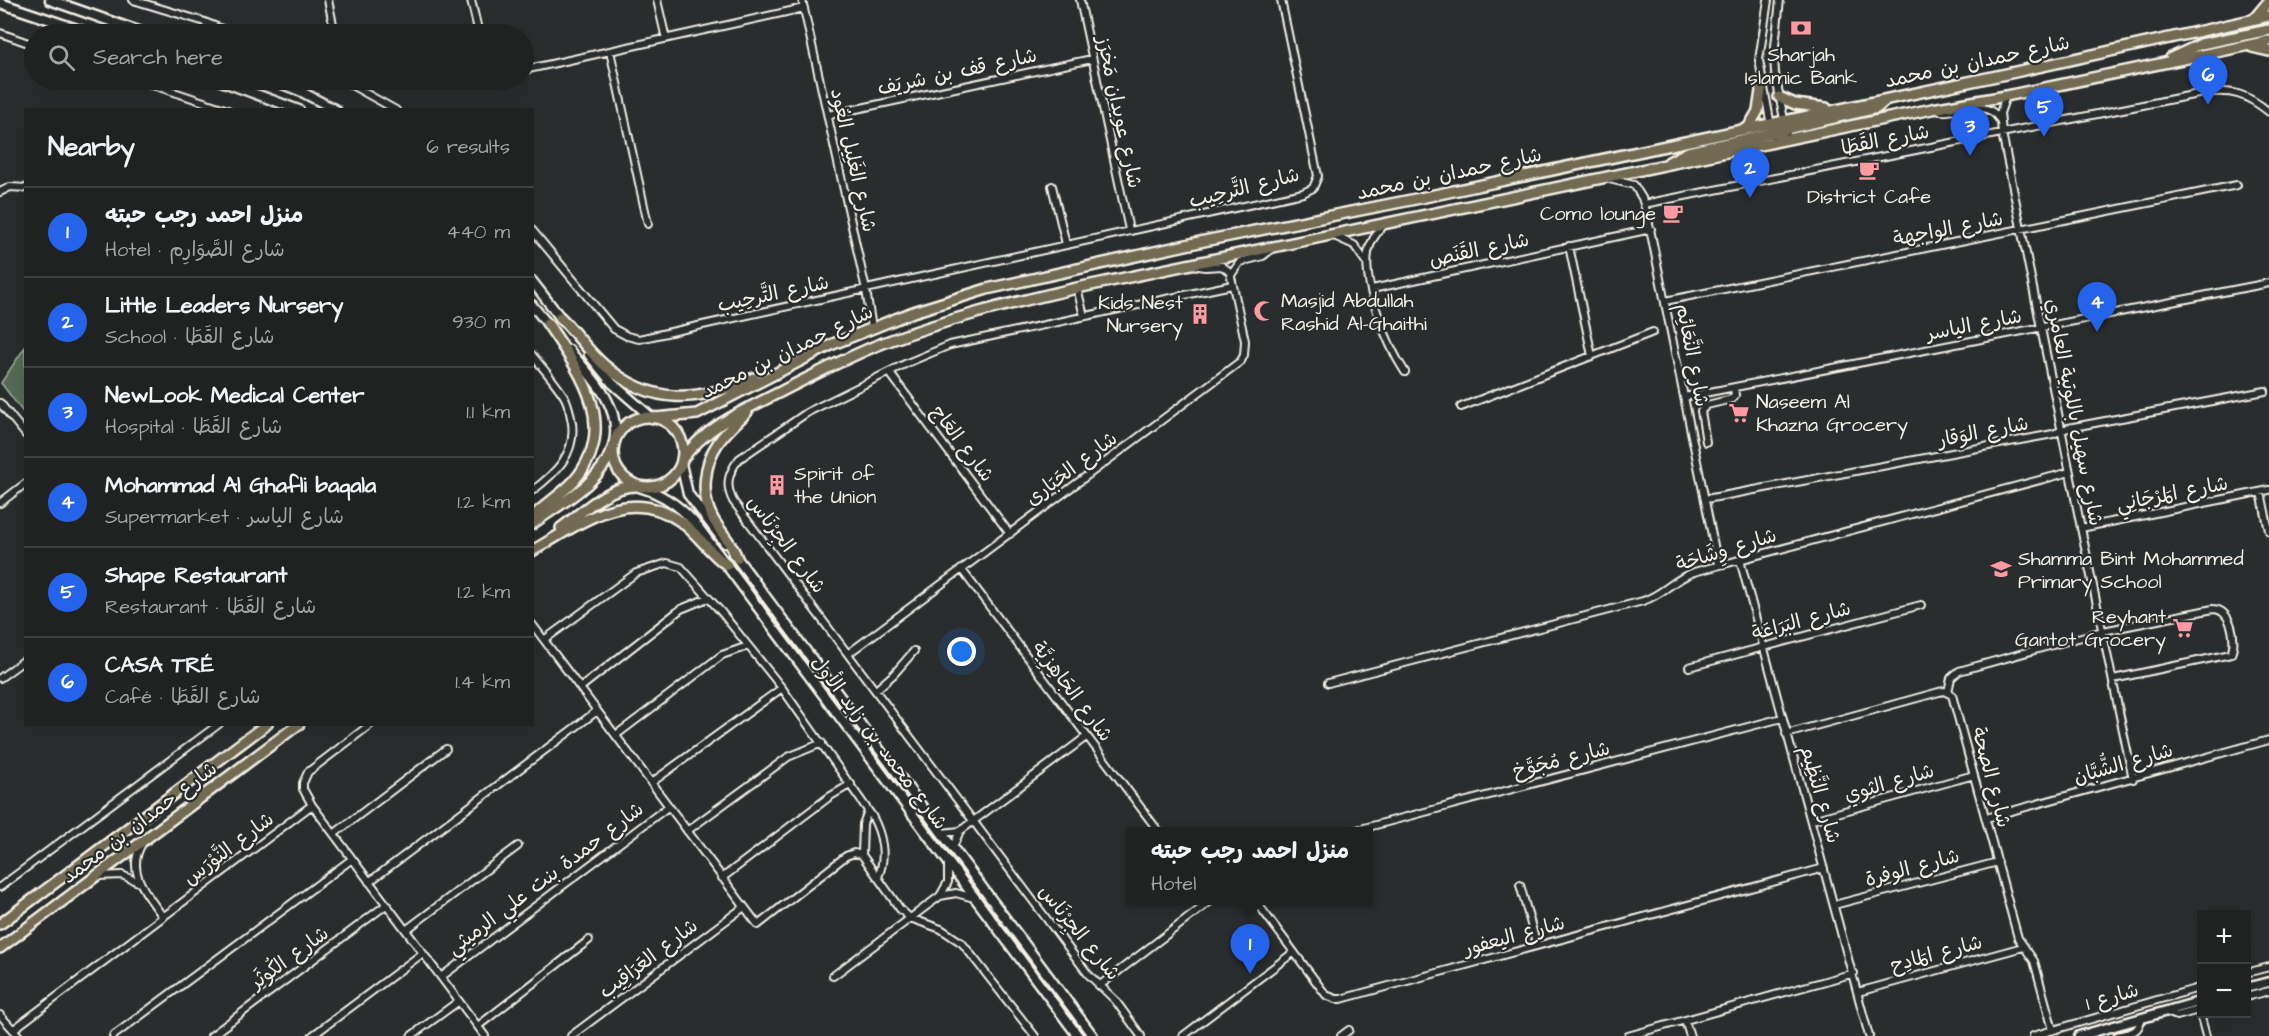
<!DOCTYPE html>
<meta charset="utf-8">
<style>
:root{--surface:#202222;--page:#282a2a;--text:#f1f3f6;--muted:#a2a4a5;--line:#3d3f40;--accent:#2563eb}
body{margin:0;font-family:"Architects Daughter","Playpen Sans Arabic",sans-serif;background:var(--page);color:var(--text)}
.controls{position:absolute;right:18px;bottom:18px;display:grid;overflow:hidden;border-radius:0px;box-shadow:0 6px 24px #0002}
.controls button{width:54px;height:54px;display:grid;place-items:center;padding:0;border:0;border-bottom:2px solid var(--line);background:var(--surface);color:var(--text);font:30px sans-serif}
.you{position:absolute;left:962px;top:652px;width:21px;height:21px;margin:-15px;border:4px solid #fff;border-radius:50%;background:#1a73e8;box-shadow:0 0 0 9px #1a73e833}
.badge{display:grid;place-items:center;width:39px;height:39px;border-radius:50%;background:var(--accent);color:#fff;font-size:20px;font-weight:700}
.pin{position:absolute;translate:-50% -50px;filter:drop-shadow(0 2px 3px #0008)}
.pin::after{content:'';position:absolute;top:32px;width:21px;height:18px;background:inherit;clip-path:polygon(0 0,100% 0,50% 100%)}
.popup{position:absolute;left:1127px;top:827px;width:246px;height:78px;box-sizing:border-box;display:grid;place-content:center;border-radius:0px;background:var(--surface);filter:drop-shadow(0 2px 4px #0005);font-size:20px;white-space:nowrap;color:var(--muted)}
.popup b{font-size:22px;color:var(--text)}
.popup::after{content:'';position:absolute;left:50%;top:100%;margin-left:-12px;border:12px solid transparent;border-top-color:var(--surface)}
.list{margin:0;padding:0;list-style:none}
h2{display:flex;justify-content:space-between;align-items:center;height:78px;margin:0;padding:0 24px;font-size:26px}
h2 small{font-size:20px;font-weight:400;color:var(--muted)}
.list li{display:grid;grid-template-columns:39px 1fr auto;gap:18px;align-items:center;box-sizing:border-box;height:90px;padding:0 24px;border-top:2px solid var(--line)}
.list b{display:block;font-size:22px;white-space:nowrap}
.list p{margin:0;font-size:20px;white-space:nowrap;color:var(--muted)}
.list em{font-size:20px;font-style:normal;color:var(--muted)}
.icon{flex:none;width:33px;height:33px;fill:none;stroke:currentColor;stroke-width:2;stroke-linecap:round;stroke-linejoin:round}
.map{position:relative;flex:none;width:2269px;height:1036px;overflow:hidden}
.search{position:absolute;background:var(--surface);box-shadow:0 6px 24px #0002;left:24px;top:24px;width:510px;height:66px;display:flex;align-items:center;gap:15px;box-sizing:border-box;padding:0 21px;border-radius:33px;color:var(--muted);font-size:22px}
.panel{position:absolute;background:var(--surface);box-shadow:0 6px 24px #0002;left:24px;top:108px;width:510px;height:618px;border-radius:0px}
.map>svg:first-child{display:block}
.green{fill:#566b56;stroke:#a5ae9f;stroke-width:1.5}
.lines{fill:none;stroke-linecap:round;stroke-linejoin:round}
.street-casing{stroke:#f4f1e8;stroke-width:10}
.secondary-casing{stroke:#f4f1e8;stroke-width:13}
.primary-casing{stroke:#f4f1e8;stroke-width:14}
.street{stroke:#2a2d2e;stroke-width:6}
.secondary{stroke:#2a2d2e;stroke-width:8}
.primary{stroke:#736b52;stroke-width:9}
.labels{text-anchor:middle;stroke-width:4.5;stroke-linejoin:round;paint-order:stroke}
.poi-label{font-size:20px;fill:#f4f1e8;stroke:#2a2d2e;text-anchor:start}
.street-label{font-size:20px;fill:#f4f1e8;stroke:#2a2d2e}
</style>
<div class="map">
<svg width="2269" height="1036" viewBox="0 0 2269 1036">
<rect width="100%" height="100%" fill="#2a2d2e"/>
<filter id="ink" filterUnits="userSpaceOnUse"><feTurbulence type="fractalNoise" baseFrequency=".0167" numOctaves="2"/><feDisplacementMap in="SourceGraphic" scale="12" xChannelSelector="R" yChannelSelector="G"/><feConvolveMatrix kernelMatrix="1 2 1 2 8 2 1 2 1" color-interpolation-filters="sRGB"/></filter>
<g filter="url(#ink)">
<path class="green" d="M25,347L26,415H25L1,383Z"/>
<g class="lines">
<g class="street-casing">
<path id="street" d="M133,0L202,21L234,34
M328,0L335,34
M471,0L479,34
M657,0L666,39
M802,0L866,290L872,328
M1080,0L1129,230
M1768,0L1759,60L1773,137
M1780,0L1774,55L1775,73L1788,140
M0,33L34,45
M610,51L648,224
M524,70L804,8
M138,80L228,110
M342,80L396,110
M2006,96L2000,113L2002,133L2081,528L2133,779
M1940,111C1960,113 1986,98 1999,119
M828,115L1092,59
M1609,179L1634,185L1642,198L1647,214L1718,565
M1052,186L1066,244
M0,192L10,187L26,188
M1644,204L2203,93C2232,89 2247,94 2269,112
M1384,225C1376,233 1370,242 1368,253C1363,285 1387,345 1405,372
M532,230L614,329L627,336L639,339L1303,193L1313,188L1318,176L1281,0
M1334,236L1354,245L1366,262
M1569,246L1592,356
M1231,275L1240,262L1263,256L1273,248
M1077,288L1084,316
M1372,289L1651,229
M1665,301L2237,185
M532,355C543,368 555,382 564,396C569,404 570,413 572,423C576,454 556,473 532,491
M889,372L1010,534
M1684,397L2269,283
M0,403L26,435
M1461,407L1653,332
M1706,442L1701,411L1707,405L1732,399L1735,395L1734,388
M2261,492L2269,531
M1706,499L2053,434L2068,428L2265,391
M0,503L26,483
M2081,528L2269,490
M1740,560L1869,1036
M962,570L1159,832
M532,624L758,925L846,856L854,853L862,855
M544,640L636,573L667,563L681,567L722,613L782,688L872,816C882,834 887,857 878,877
M849,653L1241,361L1244,355L1245,341L1230,272L1222,266L1205,267L1193,265
M1689,667L1921,605
M0,678L26,659
M1328,683L1643,601C1664,594 1672,580 1694,572L2070,472
M580,688L681,609L708,598
M876,690L894,674L914,651
M1948,692L1951,678L1959,671L2103,631L2213,609C2232,609 2237,642 2231,654L2113,679
M371,724L308,772L303,783V789L312,805L485,1036
M1786,734L1939,692L1944,691L1952,695L2018,938L2034,961L2053,1030
M616,735L722,655L748,646
M651,783L782,688
M868,811L863,824L862,855L900,909L910,918L941,929L962,943L1035,1036
M1986,818L2269,740
M1812,820L1974,775
M687,831L788,757L822,743
M1349,832L1782,718
M942,833L960,831L1086,737
M334,834L446,749
M142,844C125,872 147,894 163,917
M953,847L960,831
M99,876L122,875L138,882
M722,878L829,797L851,784
M369,882L597,711
M1520,885L1537,946
M0,887L219,724
M940,896L956,893L974,898
M1255,900L1326,995L1336,999H1341L1824,868
M1834,905L1998,862
M406,930L518,846
M2246,973L2269,967
M833,976L940,896L948,882V864
M441,977L669,806
M1099,986L1212,900
M1858,992L2023,947
M2246,997L2269,991
M2199,1010L2206,1036
M2166,1012L2177,1016L2202,1009
M0,1015L19,1036
M1685,1021L1690,1036
M478,1026L589,940
M14,1029L312,805
M113,1036L352,859
M211,1036L386,905
M312,1036L423,953
M411,1036L459,1001
M571,1036L744,907
M1141,1036L1115,1000L1088,974L733,501C725,485 728,473 739,459L808,412L907,363L950,345L1232,285
M1183,1036L1294,952
M1341,1036L1349,1030
M1628,1036L1854,973
M2033,1036L2202,987
M2117,1036C2130,1033 2139,1033 2141,1019"/>
</g>
<g class="secondary-casing">
<path id="secondary" d="M50,0L147,34
M0,3L92,34
M218,80L299,110
M272,80L300,91L336,110
M532,281L563,321
M532,305L551,328
M569,350C590,376 622,405 614,442
M589,355L612,383L652,418
M681,464L688,494L725,543
M639,487C664,494 682,507 698,527L1078,1036
M733,553L1093,1036
M2246,988L2269,982
M2079,1036L2202,1001"/>
</g>
<g class="primary-casing">
<path id="primary" d="M2254,19L2269,1
M2252,47L2269,51
M2171,58L2201,44L2269,30
M1779,97L1795,104L1826,108
M1748,128L1758,111L1762,84
M1780,133L1786,129L1877,108L1886,100
M1669,162L1688,152L1776,132L1783,127L1784,120
M560,317C575,332 588,351 604,365C653,407 698,402 754,378
M613 452a35 35 0 1 1 70 0a35 35 0 1 1-70 0Z
M655,418L697,414L833,344L913,312L987,289L1204,241L1406,201L2006,74L2269,16
M682,459C709,424 745,410 784,390C816,374 849,356 883,343C947,319 1011,303 1077,288L1932,109L2006,96L2269,41
M532,518C545,504 561,495 574,481C621,426 580,372 547,323
M532,524C561,503 599,484 612,450
M561,528C583,512 607,486 636,486
M532,551C579,525 626,484 680,521C698,533 709,553 727,565
M737,558C732,543 721,533 713,519C700,496 704,463 718,443C726,431 737,422 747,412
M0,924L267,724
M0,948L299,724"/>
</g>
<use href="#street" class="street"/>
<use href="#secondary" class="secondary"/>
<use href="#primary" class="primary"/>
</g>
</g>
<defs>
<g id="bank-bare" transform="scale(1.62)"><path d="M-6-4H6V4H-6ZM0-2.3a2.3 2.3 0 1 0 0 4.6a2.3 2.3 0 1 0 0-4.6Z" fill="#ff9aa2" stroke="#2a2d2e" stroke-width="2.5" paint-order="stroke"/></g>
<g id="cafe-bare" transform="scale(1.62)"><path d="M-5.5-4.5H6V0H3Q3 3.5 0 3.5H-2.5Q-5.5 3.5-5.5 0ZM3-3.2v2h1.7v-2ZM-6 4.5H4V6H-6Z" fill="#ff9aa2" stroke="#2a2d2e" stroke-width="2.5" paint-order="stroke"/></g>
<g id="mosque-bare" transform="scale(1.62)"><path d="M3.5-4.9A6 6 0 1 0 3.5 4.9A5 5 0 1 1 3.5-4.9Z" fill="#ff9aa2" stroke="#2a2d2e" stroke-width="2.5" paint-order="stroke"/></g>
<g id="building-bare" transform="scale(1.62)"><path d="M-4-6H4V6H1V3H-1V6H-4ZM-2.5-4.3h1.7v1.8h-1.7ZM.8-4.3h1.7v1.8H.8ZM-2.5-1h1.7V.8h-1.7ZM.8-1h1.7V.8H.8Z" fill="#ff9aa2" stroke="#2a2d2e" stroke-width="2.5" paint-order="stroke"/></g>
<g id="supermarket-bare" transform="scale(1.62)"><path d="M-6-5.5h2.5l.6 2H6L4.5 2H-2.5L-4.4-4H-6ZM-1.5 3.2a1.3 1.3 0 1 0 .1 0ZM3 3.2a1.3 1.3 0 1 0 .1 0Z" fill="#ff9aa2" stroke="#2a2d2e" stroke-width="2.5" paint-order="stroke"/></g>
<g id="school-bare" transform="scale(1.62)"><path d="M0-5L7-2L0 1L-7-2ZM-4 1L0 2.5L4 1V4Q0 6-4 4Z" fill="#ff9aa2" stroke="#2a2d2e" stroke-width="2.5" paint-order="stroke"/></g>
</defs>
<g fill-rule="evenodd">
<use href="#bank-bare" x="1801" y="28"/>
<use href="#cafe-bare" x="1869" y="170"/>
<use href="#cafe-bare" x="1673" y="213"/>
<use href="#mosque-bare" x="1264" y="311"/>
<use href="#building-bare" x="1200" y="314"/>
<use href="#supermarket-bare" x="1739" y="413"/>
<use href="#building-bare" x="777" y="485"/>
<use href="#school-bare" x="2001" y="569"/>
<use href="#supermarket-bare" x="2183" y="628"/>
</g>
<g class="labels">
<g class="poi-label">
<text x="1801" y="61" text-anchor="middle">Sharjah<tspan x="1801" dy="23">Islamic Bank</tspan></text>
<text x="1869" y="203" text-anchor="middle">District Cafe</text>
<text x="1656" y="220" text-anchor="end">Como lounge</text>
<text x="1281" y="307">Masjid Abdullah<tspan x="1281" dy="23">Rashid Al-Ghaithi</tspan></text>
<text x="1183" y="309" text-anchor="end">Kids Nest<tspan x="1183" dy="23">Nursery</tspan></text>
<text x="1756" y="408">Naseem Al<tspan x="1756" dy="23">Khazna Grocery</tspan></text>
<text x="794" y="480">Spirit of<tspan x="794" dy="23">the Union</tspan></text>
<text x="2018" y="565">Shamma Bint Mohammed<tspan x="2018" dy="23">Primary School</tspan></text>
<text x="2166" y="623" text-anchor="end">Reyhant<tspan x="2166" dy="23">Gantot Grocery</tspan></text>
</g>
<g class="street-label">
<text transform="translate(1977 61) rotate(-12)" y="7">شارع حمدان بن محمد</text>
<text transform="translate(957 71) rotate(-12)" y="7">شارع قف بن شريَف</text>
<text transform="translate(1120 112) rotate(78)" y="7">شارع عويدان مَخرَز</text>
<text transform="translate(1885 139) rotate(-11)" y="7">شارع القَطَا</text>
<text transform="translate(854 160) rotate(77)" y="7">شارع الغَلِيل العُود</text>
<text transform="translate(1449 173) rotate(-12)" y="7">شارع حمدان بن محمد</text>
<text transform="translate(1244 187) rotate(-14)" y="7">شارع التَّرحِيب</text>
<text transform="translate(1948 228) rotate(-11)" y="7">شارع الواجهة</text>
<text transform="translate(1479 249) rotate(-12)" y="7">شارع القَنَص</text>
<text transform="translate(773 293) rotate(-12)" y="7">شارع التَّرحِيب</text>
<text transform="translate(1974 324) rotate(-11)" y="7">شارع الياسر</text>
<text transform="translate(787 351) rotate(-26)" y="7">شارع حمدان بن محمد</text>
<text transform="translate(1693 355) rotate(79)" y="7">شارع النَّعَائِم</text>
<text transform="translate(2075 412) rotate(79)" y="7">شارع سهيل باللوتية العامري</text>
<text transform="translate(1983 431) rotate(-11)" y="7">شارع الوَقار</text>
<text transform="translate(963 443) rotate(53)" y="7">شارع العَاج</text>
<text transform="translate(1071 468) rotate(-37)" y="7">شارع الحَبَارى</text>
<text transform="translate(2172 493) rotate(-11)" y="7">شارع المَرْجَانِي</text>
<text transform="translate(787 544) rotate(53)" y="7">شارع الجِرْنَاس</text>
<text transform="translate(1726 549) rotate(-17)" y="7">شارع وِشَاحَة</text>
<text transform="translate(1801 620) rotate(-15)" y="7">شارع البَرَاعَة</text>
<text transform="translate(1073 691) rotate(53)" y="7">شارع الجَاهِزِيَّة</text>
<text transform="translate(880 742) rotate(53)" y="7">شارع محمد بن زايد الأول</text>
<text transform="translate(1561 759) rotate(-14)" y="7">شارع مُجَوَّخ</text>
<text transform="translate(2123 763) rotate(-16)" y="7">شارع الشُّبَّان</text>
<text transform="translate(1992 777) rotate(75)" y="7">شارع الصحة</text>
<text transform="translate(1889 782) rotate(-16)" y="7">شارع الثوي</text>
<text transform="translate(1821 794) rotate(74)" y="7">شارع النَّظِيم</text>
<text transform="translate(139 822) rotate(-37)" y="7">شارع حمدان بن محمد</text>
<text transform="translate(228 848) rotate(-37)" y="7">شارع النَّوْرَس</text>
<text transform="translate(1912 867) rotate(-15)" y="7">شارع الوفرة</text>
<text transform="translate(545 878) rotate(-37)" y="7">شارع حمدة بنت علي الرميثي</text>
<text transform="translate(1080 932) rotate(51)" y="7">شارع الجِرْنَاس</text>
<text transform="translate(1514 935) rotate(-15)" y="7">شارع اليعفور</text>
<text transform="translate(1936 953) rotate(-15)" y="7">شارع المَادِح</text>
<text transform="translate(289 957) rotate(-36)" y="7">شارع الكُوثَر</text>
<text transform="translate(648 958) rotate(-37)" y="7">شارع العَرَاقِيب</text>
<text transform="translate(2112 996) rotate(-16)" y="7">شارع 1</text>
</g>
</g>
</svg>
<div class="controls">
<button>+</button>
<button>−</button>
</div>
<div class="you"></div>
<div class="pin badge" style="left:1250px;top:974px">1</div>
<div class="popup"><b>منزل احمد رجب حبته</b>Hotel</div>
<div class="pin badge" style="left:1750px;top:198px">2</div>
<div class="pin badge" style="left:1970px;top:156px">3</div>
<div class="pin badge" style="left:2097px;top:332px">4</div>
<div class="pin badge" style="left:2044px;top:137px">5</div>
<div class="pin badge" style="left:2208px;top:105px">6</div>
<div class="search"><svg class="icon" aria-label="search" viewBox="0 0 24 24"><circle cx="10" cy="10" r="6"/><path d="M15 15l6 6"/></svg>Search here</div>
<section class="panel">
<h2>Nearby<small>6 results</small></h2>
<ul class="list">
<li><span class="badge">1</span><div><b>منزل احمد رجب حبته</b><p>Hotel · شارع الصَّوَارِم</p></div><em>440 m</em></li>
<li><span class="badge">2</span><div><b>Little Leaders Nursery</b><p>School · شارع القَطَا</p></div><em>930 m</em></li>
<li><span class="badge">3</span><div><b>NewLook Medical Center</b><p>Hospital · شارع القَطَا</p></div><em>1.1 km</em></li>
<li><span class="badge">4</span><div><b>Mohammad Al Ghafli baqala</b><p>Supermarket · شارع الياسر</p></div><em>1.2 km</em></li>
<li><span class="badge">5</span><div><b>Shape Restaurant</b><p>Restaurant · شارع القَطَا</p></div><em>1.2 km</em></li>
<li><span class="badge">6</span><div><b>CASA TRÉ</b><p>Café · شارع القَطَا</p></div><em>1.4 km</em></li>
</ul>
</section>
</div>
